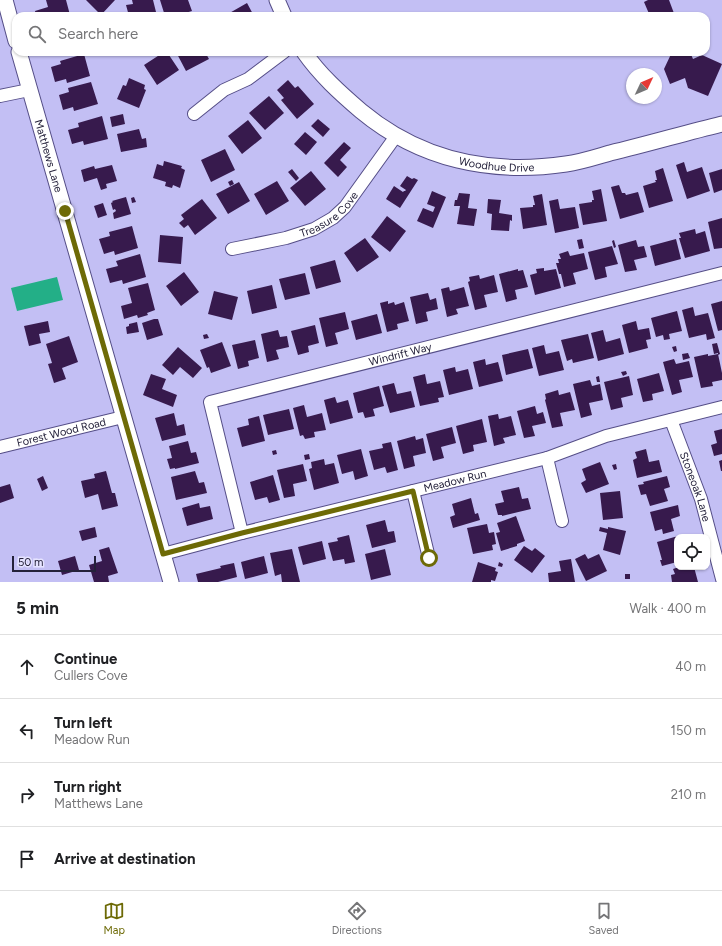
<!DOCTYPE html>
<meta charset="utf-8">
<style>
:root{--surface:#fff;--page:#f6f6f6;--text:#202124;--muted:#757577;--line:#e0e0e0;--accent:#6d6a06}
body{margin:0;font-family:Figtree,sans-serif;background:var(--page);color:var(--text)}
.controls{position:absolute;right:12px;bottom:12px;display:grid;overflow:hidden;border-radius:8px;box-shadow:0 1px 3px #0004}
.controls button{width:36px;height:36px;display:grid;place-items:center;padding:0;border:0;border-bottom:1px solid var(--line);background:var(--surface);color:var(--text);font:20px sans-serif}
.compass{position:absolute;left:626px;top:68px;width:36px;height:36px;border-radius:50%;background:var(--surface);box-shadow:0 1px 3px #0004;rotate:46deg}
.scale{position:absolute;left:12px;bottom:10px;width:84px;box-sizing:border-box;padding-left:4px;border:2px solid #24213a;border-top:0;font-size:11px;line-height:14px;white-space:nowrap;color:#24213a;-webkit-text-stroke:3px #e5e3ff;paint-order:stroke}
.stop{position:absolute;width:12px;height:12px;margin:-9px;border:3px solid #6d6a06;border-radius:50%;background:#fff}
.stop.end{background:#6d6a06;border-color:#fff;box-shadow:0 1px 4px #0008}
.list{margin:0;padding:0;list-style:none}
h2{display:flex;justify-content:space-between;align-items:center;height:52px;margin:0;padding:0 16px;font-size:17px}
h2 small{font-size:13px;font-weight:400;color:var(--muted)}
.list li{display:grid;grid-template-columns:26px 1fr auto;gap:12px;align-items:center;box-sizing:border-box;height:64px;padding:0 16px;border-top:1px solid var(--line)}
.list b{display:block;font-size:15px;white-space:nowrap}
.list p{margin:0;font-size:13px;white-space:nowrap;color:var(--muted)}
.list em{font-size:13px;font-style:normal;color:var(--muted)}
.icon{flex:none;width:22px;height:22px;fill:none;stroke:currentColor;stroke-width:2;stroke-linecap:round;stroke-linejoin:round}
.map{position:relative;flex:none;width:722px;height:582px;overflow:hidden}
.search{position:absolute;background:var(--surface);box-shadow:0 1px 3px #0004;left:12px;right:12px;top:12px;height:44px;display:flex;align-items:center;gap:10px;box-sizing:border-box;padding:0 14px;border-radius:12px;color:var(--muted);font-size:15px}
.sheet{height:308px;background:var(--surface)}
nav{display:flex;justify-content:space-around;align-items:center;box-sizing:border-box;height:56px;border-top:1px solid var(--line);background:var(--surface);font-size:11px;color:var(--muted)}
nav a{display:grid;justify-items:center;gap:2px}
nav .on{color:var(--accent)}
.map>svg:first-child{display:block}
.water{fill:#23af87}
.building{fill:#371a4d}
.lines{fill:none;stroke-linecap:round;stroke-linejoin:round}
.minor-casing{stroke:#554e87;stroke-width:14}
.tertiary-casing{stroke:#554e87;stroke-width:17}
.minor{stroke:#fff;stroke-width:12}
.tertiary{stroke:#fff;stroke-width:15}
.route{stroke:#6d6a06;stroke-width:5}
.labels{text-anchor:middle;stroke-width:4;stroke-linejoin:round;paint-order:stroke}
.street-label{font-size:11px;fill:#24213a;stroke:#e5e3ff}
</style>
<div class="map">
<svg width="722" height="582" viewBox="0 0 722 582">
<rect width="100%" height="100%" fill="#c3bff4"/>
<path class="water" d="M57,277L63,300L17,311L11,288Z"/>
<path class="building" d="M46,0H66L70,15L36,16L35,11L48,7Z
M86,0H115L101,15Z
M132,0H153L157,16H129L126,5L133,4Z
M160,0H188L192,11L175,16H165Z
M648,0H669L675,16H650L644,2Z
M247,3L254,16H227L226,15Z
M164,52H167L179,70L157,85L144,65Z
M176,52H205L209,59L186,71Z
M672,52H690L693,59L702,55L722,64L708,96L688,88L685,78L670,84L664,69Z
M84,54L90,76L67,83L66,79L55,82L51,67L61,64L60,61Z
M129,78L145,85L144,89L146,90L139,108L117,99L123,85L126,86Z
M288,80L295,88L298,86L314,104L297,119L281,100L284,98L277,90Z
M91,82L98,104L74,111L73,107L63,110L59,95L69,92L68,88Z
M269,96L284,113L265,130L249,113Z
M123,114L125,124L112,127L110,117Z
M102,116L108,139L84,145L83,141L72,144L68,130L79,127L78,123Z
M318,119L330,129L323,137L311,126Z
M248,120L262,138L242,154L228,136Z
M139,129L142,139L146,138L147,147L121,152L117,134Z
M305,132L317,142L306,155L294,144Z
M344,142L351,148L340,160L347,167L338,177L324,163Z
M225,149L235,170L211,182L201,160Z
M164,161L182,166L181,168L185,170L180,188L173,185L172,188L165,186L166,182L153,178L157,164L163,166Z
M684,162L687,172L702,167L710,191L687,199L676,165Z
M112,165L117,181L106,184L107,188L101,190L97,178L84,182L81,170L94,166L95,169Z
M663,168L673,201L649,208L643,186L656,182L655,180H657L655,171Z
M292,169L299,178L296,181L288,172Z
M722,169V190L714,193L709,173Z
M311,171L326,189L305,206L290,188Z
M407,176L412,179L414,178L418,180L400,208L386,199L394,186L403,192L404,191H405L406,190L400,186Z
M232,180L234,184L230,186L228,182Z
M277,181L289,201L266,215L254,194Z
M239,182L250,201L228,214L216,194Z
M619,185L622,193H625L626,195L638,192L644,212L620,219L611,187Z
M601,189L607,221L583,225L579,204L592,202V200H594L592,191Z
M432,191L446,197L433,228L417,221L423,208L433,212L435,207L427,204Z
M459,193L470,194L468,208L477,209L474,226L457,224L460,206H454L455,200H457Z
M542,194L547,225L523,229L520,208L533,207V205H535L533,196Z
M126,197L131,214L114,219L113,213L116,211L115,209L113,210L111,203L113,202L112,201Z
M134,197L136,202L132,203L131,198Z
M202,199L217,218L195,235L188,225L184,228L179,223L184,219L181,215Z
M488,199L501,200L499,213L512,215V221L510,220L509,231L491,230L492,214L487,213Z
M558,199L560,209L575,207L579,228L555,233L549,201Z
M103,203L107,215L98,218L94,206Z
M387,216L406,231L390,252L371,237Z
M722,218V248L714,249L708,222Z
M132,226L138,248L115,255L114,251L104,254L99,239L110,236L109,232Z
M695,229L696,234L705,231L710,251L685,258L679,238H681L679,233Z
M160,235L183,237L181,264L158,262Z
M365,238L379,257L357,272L344,253Z
M582,239L584,248L579,249L577,240Z
M676,239L681,259L655,266L650,246Z
M614,240L616,247L614,248L612,241Z
M636,240L638,247L644,246L647,257L634,260L637,270L625,272L618,245Z
M612,246L618,264L605,267L607,277L595,280L588,252Z
M568,251L570,256L584,253L588,269L573,273L576,284L564,287L561,274H559L556,263H559L558,259H561L559,254Z
M140,254L146,277L123,284L122,280L110,283L106,269L118,266L116,261Z
M335,260L341,282L316,289L310,267Z
M544,268V271L556,269L561,288L535,295L530,275L537,273L536,269Z
M518,269V271L523,270L528,287L515,290L517,299L506,302L499,274Z
M184,272L199,292L181,306L166,286Z
M305,273L310,294L285,300L279,279Z
M479,275L480,279L494,275L498,292L484,295L487,307L475,310L468,282L470,281L469,277Z
M148,283L155,310L147,313L148,315L138,318L137,315L124,319L121,306L132,303L128,288Z
M272,285L277,308L252,314L247,291Z
M449,287L450,291L464,287L469,306L456,309L458,314L447,317L441,289Z
M214,291L238,297L232,320L208,314Z
M428,293L430,300L436,298L438,309L426,312L428,321L416,324L410,297Z
M388,301V304L394,302L395,305L404,302L409,321L397,324L398,329L387,332L380,303Z
M722,301V330L718,331L711,304Z
M693,307L695,316L708,313L715,338L707,340L706,334L689,338L682,310Z
M677,311L682,331L669,334L670,339L664,340L663,335L656,337L651,318Z
M345,312L349,329L335,333L338,344L326,347L319,318Z
M377,314L382,333L356,340L351,321Z
M154,319H158L163,335L147,340L142,323Z
M48,321L50,332L39,334L41,343L29,346L24,326Z
M636,321L638,330L649,328L651,339L646,340L648,348L629,353L622,325Z
M137,322L139,332L127,334L126,327L129,326V324Z
M315,325L319,343L308,346L309,352L298,355L291,331Z
M278,330L280,337L287,336L289,347L276,350L279,359L267,362L261,334Z
M603,330L606,342L620,338L624,354L598,361L591,333Z
M207,334L209,338L204,339L203,335Z
M588,334L594,358L573,363L572,359L567,361L561,340Z
M69,336L78,362L62,368L66,379L54,383L48,364L52,363L46,344Z
M255,340L259,358L248,361L249,366L238,369L232,345Z
M222,342L231,366L211,373L209,367L207,368L200,350Z
M717,343L720,354L718,355V353L714,354L712,344Z
M544,345L546,354L559,351L564,370L539,376L532,348Z
M676,346L677,351L674,352L672,347Z
M178,347L202,368L193,378L180,367L173,375L162,365Z
M528,349L533,368L506,375L502,355Z
M688,353L690,358L683,360L682,354Z
M708,354V356L718,354L722,373V380L712,382L713,386L701,388L694,357Z
M485,359L486,365L498,362L503,381L479,387L473,362Z
M674,359L676,364L689,361L693,377L679,380L682,392L672,395L663,362Z
M455,367L456,372L468,369L473,389L449,395L443,370Z
M626,371L627,374L623,376L621,372Z
M659,373L664,391L652,394L653,400L643,402L637,379Z
M151,374L166,379L162,389L177,395L173,407L143,395Z
M425,374L427,384L440,381L444,397L438,398L439,402L420,406L413,377Z
M599,376L600,382H597L596,377Z
M629,376L633,395L621,398L623,407L611,410L604,382Z
M590,380L592,386L600,384L603,400L589,403L592,415L581,418L573,384Z
M394,383L397,394L411,391L415,407L390,413L382,386Z
M379,386L384,406L373,409L375,416L365,418L363,412L358,413L353,393Z
M558,390L559,395L570,392L575,410L560,413L563,426L552,428L545,400L546,399L545,394Z
M335,397L337,403L348,400L353,418L330,424L324,400Z
M304,405L307,417L322,413L326,430L314,432L315,437L305,439L303,435L300,436L293,408Z
M535,406L537,414L543,412L546,423L532,426L535,436L524,438L517,411Z
M289,409L294,429L268,435L263,415Z
M174,413L177,426L184,424L186,435L162,441L155,418Z
M498,414L499,419L511,416L516,435L503,438L505,443L494,446L488,416Z
M259,416L265,441L242,447L237,428L249,425L248,419Z
M482,419L487,442L473,445L474,451L463,454L456,426Z
M452,427L456,443L441,447L444,458L433,461L426,434Z
M722,429V454L714,456L711,445L717,443L714,431Z
M415,436L416,440L423,438L426,453L413,456L415,466L404,469L397,441Z
M188,441L191,453L196,452L199,463L175,469V468L170,469L167,459L172,458L169,446Z
M391,442L398,470L387,473L385,467L374,470L369,451L383,448L382,444Z
M361,449L368,476L355,480L353,471L342,474L337,455Z
M646,449L649,462L659,460L662,472L637,478L633,460L637,458L635,452Z
M276,450L277,454L273,455L272,451Z
M309,454L310,459L305,460L304,455Z
M324,459L325,465L334,463L339,483L314,490L309,469L312,468L311,462Z
M722,460V471H721L719,461Z
M600,462L609,484L586,493L581,483L586,480L582,469Z
M303,464L307,481L293,484L295,496L284,498L277,470Z
M616,464L617,469L614,470L612,465Z
M106,471L112,493H115L118,506L102,510L98,494L85,498L81,481L95,478L94,474Z
M195,471L199,483L204,482L207,493L176,500L171,477Z
M273,475L280,500L269,503L267,497L255,500L250,482Z
M43,476L48,488L42,491L37,479Z
M667,476L670,487L664,489L668,501L650,506L646,494L641,495L638,485L644,484L643,482Z
M10,484L14,498L0,503V487Z
M519,487L522,499L528,498L531,509L502,516V515H498L495,504L504,502L501,491Z
M620,491L623,518L603,520L600,493Z
M471,498L475,514L478,513L480,520L453,528L450,517L455,515L452,504Z
M199,503L200,508L210,506L213,519L187,526L182,508Z
M678,505L680,516L671,519L674,531L663,534L662,529L655,531L650,512Z
M516,516L525,541L517,544V546L501,551L496,533L500,532L497,523Z
M385,520L388,532L394,531L396,542L372,548L366,525Z
M487,524L489,533L494,532L496,544L492,545L493,550L473,554L467,528Z
M95,527L97,537L82,541L79,531Z
M600,527L608,529V527L626,531L620,555L603,550L607,533L599,531Z
M685,534L686,537H677V562L662,566L660,560H662L657,542Z
M349,535L355,562L345,564L344,559L333,561L328,543L338,541L337,538Z
M322,541L326,559L303,565L298,547Z
M524,546L532,551L535,548L545,556L532,573L514,560Z
M109,547L118,573L108,576L109,582H94L89,565L102,561L99,550Z
M292,549L300,582H282L281,574L275,576L270,553Z
M385,549L391,575L371,580L365,554Z
M585,554L588,559L599,554L607,571L586,581L575,559Z
M75,556L79,570L62,575L58,561Z
M264,556L268,573L245,579L241,562Z
M571,559L575,582H549L548,573L561,571L559,561Z
M478,562L496,568L495,571L498,572L495,581L491,580V582H472Z
M499,562L503,564L502,567L498,566Z
M234,563L237,577L218,582H198L196,574L221,568L220,566Z
M679,567H694L698,582H672L671,575L675,574L673,569Z
M625,574H630V579H625Z"/>
<g class="lines">
<g class="minor-casing">
<g id="minor">
<path d="M0,96L29,90"/>
<path d="M194,114L224,90L248,79L284,52"/>
<path id="s1" d="M232,249L286,238L314,229L333,218L345,207L396,136"/>
<path id="s2" d="M671,420L701,499L722,579"/>
<path id="s3" d="M0,447L123,417"/>
<path d="M547,458L562,521"/>
<path d="M413,491L429,558"/>
<path id="s4" d="M242,533L210,402L722,273"/>
<path id="s5" d="M163,554L242,533L547,458L606,436L722,407"/>
</g>
</g>
<g class="tertiary-casing">
<g id="tertiary">
<path d="M5,0L16,41"/>
<path d="M277,0L284,16"/>
<path id="s6" d="M19,52L171,582"/>
<path id="s7" d="M304,52C320,75 340,93 361,111C420,160 491,175 566,164C581,162 596,157 610,153C648,144 685,133 722,124"/>
</g>
</g>
<use href="#minor" class="minor"/>
<use href="#tertiary" class="tertiary"/>
</g>
<g class="lines">
<path class="route" d="M65,211L163,554L242,533L413,491L429,558"/>
</g>
<g class="labels">
<g class="street-label">
<text dy="4" stroke="none"><textPath href="#s6" startOffset="108">Matthews Lane</textPath></text>
<text dy="4" stroke="none"><textPath href="#s7" startOffset="231">Woodhue Drive</textPath></text>
<text dy="4" stroke="none"><textPath href="#s1" startOffset="105">Treasure Cove</textPath></text>
<text dy="4" stroke="none"><textPath href="#s4" startOffset="331">Windrift Way</textPath></text>
<text dy="4" stroke="none"><textPath href="#s3" startOffset="63">Forest Wood Road</textPath></text>
<text dy="4" stroke="none"><textPath href="#s5" startOffset="301">Meadow Run</textPath></text>
<text dy="4" stroke="none"><textPath href="#s2" startOffset="71">Stoneoak Lane</textPath></text>
</g>
</g>
</svg>
<div class="controls">
<button><svg class="icon" aria-label="locate" viewBox="0 0 24 24"><circle cx="12" cy="12" r="6"/><path d="M12 2v4M12 18v4M2 12h4M18 12h4"/></svg></button>
</div>
<svg class="compass" viewBox="-18 -18 36 36"><path d="M0-13l5 13h-10z" fill="#e53935"/><path d="M0 13l5-13h-10z" fill="#757577"/></svg>
<div class="scale">50 m</div>
<div class="stop" style="left:429px;top:558px"></div>
<div class="stop end" style="left:65px;top:211px"></div>
<div class="search"><svg class="icon" aria-label="search" viewBox="0 0 24 24"><circle cx="10" cy="10" r="6"/><path d="M15 15l6 6"/></svg>Search here</div>
</div>
<section class="sheet">
<h2>5 min<small>Walk · 400 m</small></h2>
<ul class="list">
<li><svg class="icon" aria-label="ahead" viewBox="0 0 24 24"><path d="M12 20V5M6 11l6-6 6 6"/></svg><div><b>Continue</b><p>Cullers Cove</p></div><em>40 m</em></li>
<li><svg class="icon" aria-label="left" viewBox="0 0 24 24"><path d="M17 20v-9H6M10 6l-5 5 5 5"/></svg><div><b>Turn left</b><p>Meadow Run</p></div><em>150 m</em></li>
<li><svg class="icon" aria-label="right" viewBox="0 0 24 24"><path d="M7 20v-9h11M14 6l5 5-5 5"/></svg><div><b>Turn right</b><p>Matthews Lane</p></div><em>210 m</em></li>
<li><svg class="icon" aria-label="arrive" viewBox="0 0 24 24"><path d="M6 21V4h12l-3 4 3 4H6"/></svg><div><b>Arrive at destination</b></div></li>
</ul>
</section>
<nav>
<a class="on"><svg class="icon" aria-label="map" viewBox="0 0 24 24"><path d="M3 6l6-2 6 2 6-2v14l-6 2-6-2-6 2zM9 4v14M15 6v14"/></svg>Map</a>
<a><svg class="icon" aria-label="directions" viewBox="0 0 24 24"><path d="M12 3l9 9-9 9-9-9zM9 14v-3h6M13 9l2 2-2 2"/></svg>Directions</a>
<a><svg class="icon" aria-label="saved" viewBox="0 0 24 24"><path d="M7 4h10v16l-5-4-5 4z"/></svg>Saved</a>
</nav>
